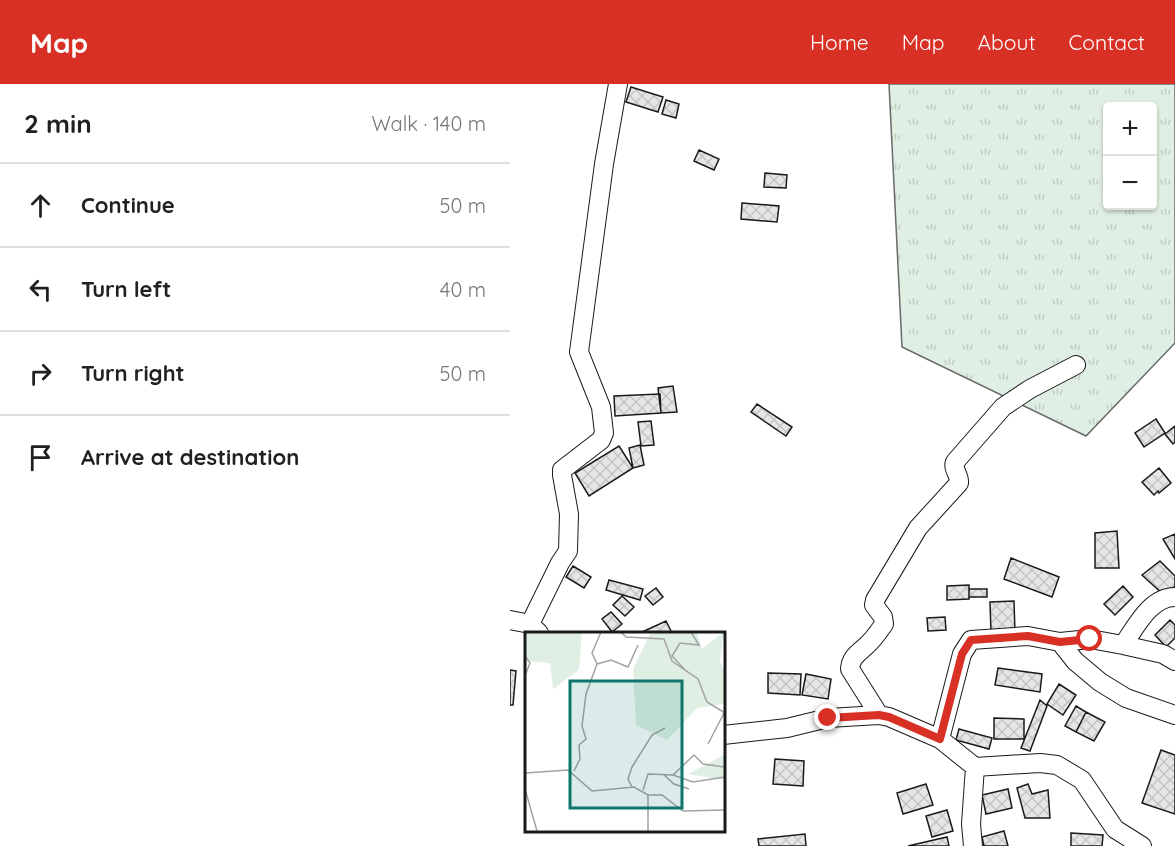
<!DOCTYPE html>
<meta charset="utf-8">
<style>
:root{--surface:#fff;--page:#f6f6f6;--text:#202124;--muted:#757577;--line:#e0e0e0;--accent:#d93025}
body{margin:0;font-family:Quicksand,sans-serif;background:var(--page);color:var(--text)}
.controls{position:absolute;right:18px;top:18px;display:grid;overflow:hidden;border-radius:6px;box-shadow:0 2px 4px #0004}
.controls button{width:54px;height:54px;display:grid;place-items:center;padding:0;border:0;border-bottom:2px solid var(--line);background:var(--surface);color:var(--text);font:30px sans-serif}
.stop{position:absolute;width:18px;height:18px;margin:-14px;border:4px solid #d93025;border-radius:50%;background:#fff}
.stop.end{background:#d93025;border-color:#fff;box-shadow:0 2px 6px #0008}
.list{margin:0;padding:0;list-style:none}
h2{display:flex;justify-content:space-between;align-items:center;height:78px;margin:0;padding:0 24px;font-size:26px}
h2 small{font-size:20px;font-weight:400;color:var(--muted)}
.list li{display:grid;grid-template-columns:39px 1fr auto;gap:18px;align-items:center;box-sizing:border-box;height:84px;padding:0 24px;border-top:2px solid var(--line)}
.list b{display:block;font-size:22px;white-space:nowrap}
.list em{font-size:20px;font-style:normal;color:var(--muted)}
.icon{flex:none;width:33px;height:33px;fill:none;stroke:currentColor;stroke-width:2;stroke-linecap:round;stroke-linejoin:round}
.map{position:relative;flex:none;width:665px;height:762px;overflow:hidden}
header{display:flex;align-items:center;gap:36px;box-sizing:border-box;height:84px;padding:0 30px;background:var(--accent);color:#fff}
header strong{font-size:28px}
nav{display:flex;gap:33px;margin-inline-start:auto;font-size:21px}
main{display:flex}
aside{flex:1;background:var(--surface)}
.map>svg:first-child{display:block}
.grass{fill:url(#grass-tufts);stroke:#6a6a6a;stroke-width:1.5;fill-rule:evenodd}
.building{fill:url(#building-cross-hatch);stroke:#1a1a1a;stroke-width:1.5}
.lines{fill:none;stroke-linecap:round;stroke-linejoin:round}
.minor-casing{stroke:#1a1a1a;stroke-width:20}
.minor{stroke:#fff;stroke-width:18}
.route{stroke:#d93025;stroke-width:8}
.inset-road{fill:none;stroke:#a3a3a3;stroke-width:1.5}
.view{fill:#0f766e;fill-opacity:0.15;stroke:#0f766e;stroke-width:3}
.inset-edge{fill:none;stroke:#1a1a1a;stroke-width:3}
</style>
<header>
<strong>Map</strong>
<nav><a>Home</a><a>Map</a><a>About</a><a>Contact</a></nav>
</header>
<main>
<aside>
<h2>2 min<small>Walk · 140 m</small></h2>
<ul class="list">
<li><svg class="icon" aria-label="ahead" viewBox="0 0 24 24"><path d="M12 20V5M6 11l6-6 6 6"/></svg><div><b>Continue</b></div><em>50 m</em></li>
<li><svg class="icon" aria-label="left" viewBox="0 0 24 24"><path d="M17 20v-9H6M10 6l-5 5 5 5"/></svg><div><b>Turn left</b></div><em>40 m</em></li>
<li><svg class="icon" aria-label="right" viewBox="0 0 24 24"><path d="M7 20v-9h11M14 6l5 5-5 5"/></svg><div><b>Turn right</b></div><em>50 m</em></li>
<li><svg class="icon" aria-label="arrive" viewBox="0 0 24 24"><path d="M6 21V4h12l-3 4 3 4H6"/></svg><div><b>Arrive at destination</b></div></li>
</ul>
</aside>
<div class="map">
<svg width="665" height="762" viewBox="0 0 665 762">
<defs>
<pattern id="grass-tufts" width="24" height="20" patternUnits="userSpaceOnUse" patternTransform="scale(1.5)"><rect width="24" height="20" fill="#e0efe3"/><path d="M3 7l-1-3M5 7V3M7 7l1-3M15 17l-1-3M17 17v-4M19 17l1-3" fill="none" stroke="#c0ccc2"/></pattern>
<pattern id="building-cross-hatch" width="8" height="8" patternUnits="userSpaceOnUse" patternTransform="scale(1.5)"><rect width="8" height="8" fill="#e6e6e6"/><path d="M0 0l8 8M0 8l8-8" fill="none" stroke="#c5c5c5"/></pattern>
</defs>
<rect width="100%" height="100%" fill="#fff"/>
<path class="grass" d="M379,0H665V259L576,352L392,263ZM598,22H642V122H598Z"/>
<path class="building" d="M121,3L153,13L148,28L116,18Z
M156,16L169,20L166,34L152,30Z
M189,66L209,75L204,86L184,77Z
M255,89L277,91L276,104L254,103Z
M232,119L269,122L267,138L231,135Z
M163,302L167,328L151,329L148,304Z
M150,310L151,329L105,332L104,312Z
M247,320L282,343L276,352L241,328Z
M646,335L655,349L634,363L625,349Z
M141,337L144,361L131,362L128,338Z
M665,342V358L663,360L655,350Z
M130,361L134,381L123,384L119,364Z
M109,362L123,384L79,412L65,389Z
M649,384L661,399L649,409L648,407L644,411L632,398Z
M607,447L609,484H585V449Z
M665,450V475L653,455Z
M501,474L549,493L542,513L494,495Z
M650,477L665,492V502L655,512L632,491Z
M63,482L81,493L74,504L56,493Z
M99,496L133,505L130,516L96,506Z
M459,501V515L437,516V502Z
M613,502L623,513L605,531L594,520Z
M146,504L153,513L143,521L135,512Z
M459,505H477V513H459Z
M112,512L124,523L115,532L103,521Z
M504,517L505,549H481L480,518Z
M101,528L112,540L102,548L92,535Z
M435,533L436,546L418,547L417,534Z
M660,536L665,541V554L656,563L645,551Z
M156,537L162,549H130Z
M488,584L532,590L530,608L485,601Z
M0,586L6,587L3,621H0Z
M258,589L291,590L290,611L258,609Z
M296,590L321,595L318,615L292,611Z
M549,600L566,611L553,631L537,620Z
M530,616L537,622L520,667L511,664Z
M566,622L576,628L566,648L555,642Z
M576,628L595,638L584,657L566,648Z
M484,634L514,635V655H484Z
M449,645L482,654L479,665L446,656Z
M651,666L665,671V730L632,719Z
M265,675L294,677L293,702L263,700Z
M416,700L423,721L393,730L387,709Z
M518,700L522,710L538,706L540,734H515L507,704Z
M498,705L502,724L476,730L472,711Z
M437,726L443,747L422,753L416,732Z
M494,747L498,762H474L472,753Z
M561,749L593,751L592,762H561Z
M295,750L296,762H249L248,755Z
M437,753L439,762H398Z"/>
<g class="lines">
<g class="minor-casing">
<path id="minor" d="M0,536L20,540L29,549
M20,540L50,479L58,467L59,430L52,391V386L91,356L94,349L91,323L69,268L94,80L108,0
M550,558L565,577L590,598L616,614L665,631
M613,561C626,543 640,513 665,513
M369,631L340,585C341,572 349,569 357,561C364,555 369,547 374,540L373,533L364,521L365,516L408,444L449,399C450,391 442,385 445,378L493,323L520,305L566,281
M213,651L277,644L318,634L369,631L379,633L430,655L465,683L530,679L547,681L572,696L605,745L632,762
M430,655L452,570L461,556L518,552L550,558L580,555L613,561L653,570L665,577
M463,762L461,740L465,683"/>
</g>
<use href="#minor" class="minor"/>
</g>
<g class="lines">
<path class="route" d="M318,634L369,631L379,633L430,655L452,570L461,556L518,552L550,558L580,555"/>
</g>
<g transform="translate(15 548)">
<rect width="200" height="200" fill="#fff"/>
<path d="M0,0H57L54,38L28,57L25,31L0,29ZM126,0H172L177,17L199,0L195,29L199,38V72L172,76L142,108L111,93L108,37ZM199,123V148L163,142Z" fill="#e0efe3"/>
<path class="inset-road" d="M96,0L101,5L139,7L147,29L173,47L182,70L200,81M0,24L5,31L0,44M72,32L86,28L103,35L113,13M162,40L147,24L155,11L174,13L166,0M183,112L199,81M49,139L55,127L54,113L61,107L57,94L61,62L72,32L67,21L76,0M0,141L43,138L67,159L109,155L123,163H137L158,179L200,178M138,142L149,152L164,157M148,143L169,123L178,132L200,135M107,155L103,147L107,135L127,103L140,96M0,157L12,199M118,158L123,142L148,143L168,150L200,145M123,199V163"/>
<path class="view" d="M45,49H157V176H45Z"/>
<rect width="200" height="200" class="inset-edge"/>
</g>
</svg>
<div class="controls">
<button>+</button>
<button>−</button>
</div>
<div class="stop" style="left:580px;top:555px"></div>
<div class="stop end" style="left:318px;top:634px"></div>
</div>
</main>
